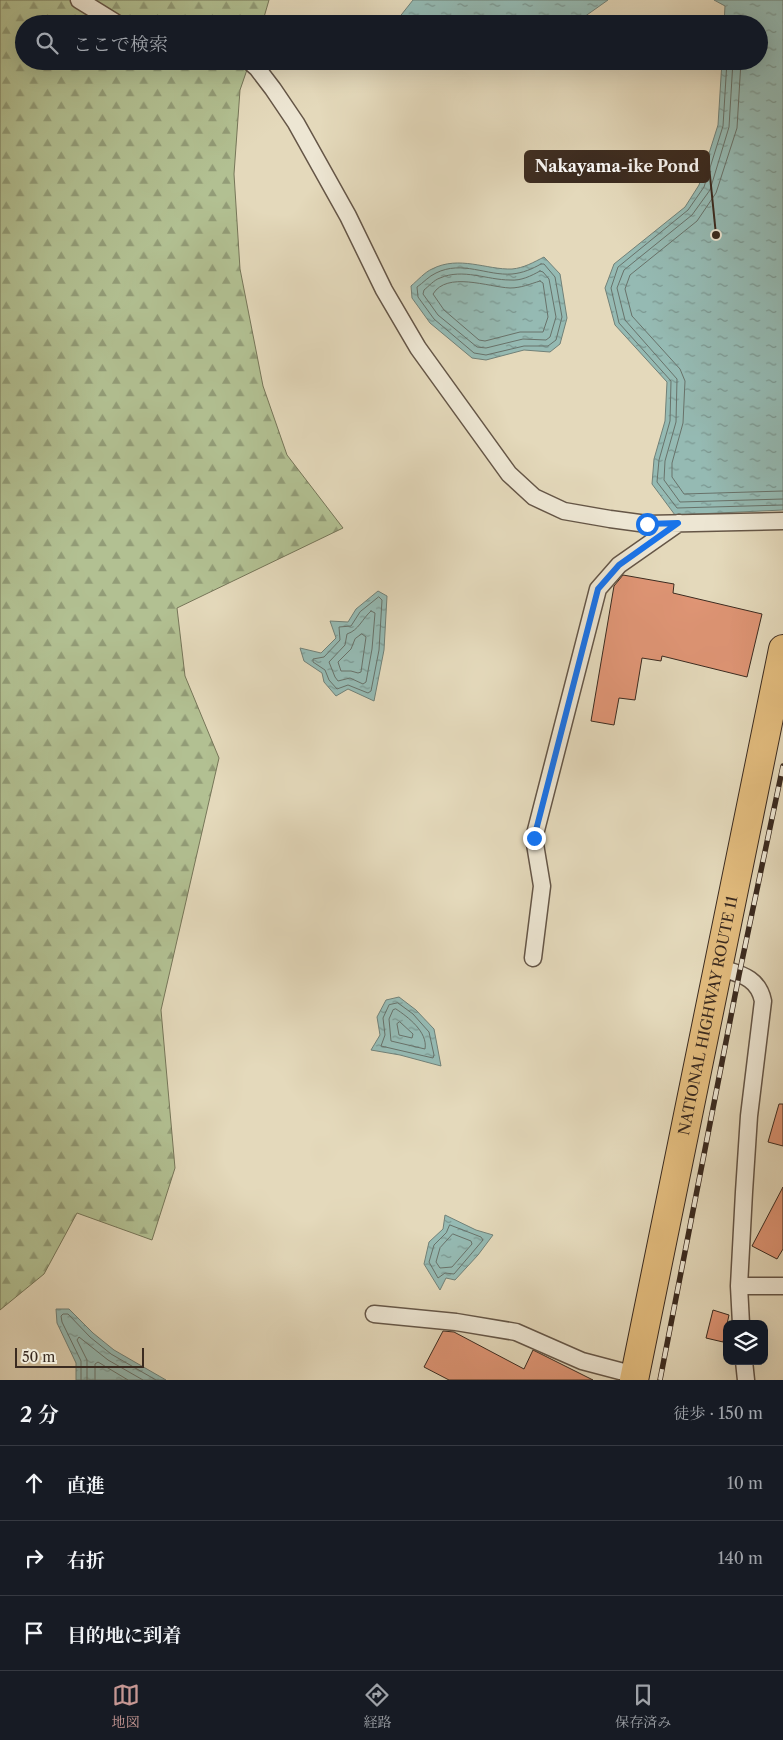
<!DOCTYPE html>
<html lang="ja">
<meta charset="utf-8">
<style>
:root{--surface:#171b24;--page:#20242c;--text:#f1f3f6;--muted:#9ea1a6;--line:#363941;--accent:#c59692}
body{margin:0;font-family:"Libre Caslon Text","Noto Serif JP",serif;background:var(--page);color:var(--text)}
.controls{position:absolute;right:15px;bottom:15px;display:grid;overflow:hidden;border-radius:10px;box-shadow:0 5px 20px #0002}
.controls button{width:45px;height:45px;display:grid;place-items:center;padding:0;border:0;border-bottom:1px solid var(--line);background:var(--surface);color:var(--text);font:25px sans-serif}
.scale{position:absolute;left:15px;bottom:12px;width:129px;box-sizing:border-box;padding-left:5px;border:2px solid #3b2b20;border-top:0;font-size:14px;line-height:18px;white-space:nowrap;color:#3b2b20;-webkit-text-stroke:4px #ede6d3;paint-order:stroke}
.stop{position:absolute;width:15px;height:15px;margin:-11px;border:4px solid #1a73e8;border-radius:50%;background:#fff}
.stop.end{background:#1a73e8;border-color:#fff;box-shadow:0 1px 5px #0008}
.list{margin:0;padding:0;list-style:none}
h2{display:flex;justify-content:space-between;align-items:center;height:65px;margin:0;padding:0 20px;font-size:21px}
h2 small{font-size:16px;font-weight:400;color:var(--muted)}
.list li{display:grid;grid-template-columns:32px 1fr auto;gap:15px;align-items:center;box-sizing:border-box;height:75px;padding:0 20px;border-top:1px solid var(--line)}
.list b{display:block;font-size:19px;white-space:nowrap}
.list em{font-size:16px;font-style:normal;color:var(--muted)}
.icon{flex:none;width:28px;height:28px;fill:none;stroke:currentColor;stroke-width:2;stroke-linecap:round;stroke-linejoin:round}
.map{position:relative;flex:none;width:783px;height:1380px;overflow:hidden}
.search{position:absolute;background:var(--surface);box-shadow:0 5px 20px #0002;left:15px;right:15px;top:15px;height:55px;display:flex;align-items:center;gap:12px;box-sizing:border-box;padding:0 18px;border-radius:28px;color:var(--muted);font-size:19px}
.sheet{height:290px;background:var(--surface)}
nav{display:flex;justify-content:space-around;align-items:center;box-sizing:border-box;height:70px;border-top:1px solid var(--line);background:var(--surface);font-size:14px;color:var(--muted)}
nav a{display:grid;justify-items:center;gap:2px}
nav .on{color:var(--accent)}
.map>svg:first-child{display:block}
.forest{fill:url(#forest-firs);stroke:#767659}
.water{fill:url(#water-ripples);stroke:#718178}
.lines{fill:none;stroke-linecap:round;stroke-linejoin:round}
.shore{stroke:#68726a;stroke-width:1}
.building{fill:#df9575;stroke:#3b2b20}
.street-casing{stroke:#655647;stroke-width:19}
.highway-casing{stroke:#3b2b20;stroke-width:30}
.street{stroke:#ede6d3;stroke-width:16}
.highway{stroke:#e2bc7e;stroke-width:28}
.rail-casing{stroke:#3b2b20;stroke-width:5.5}
.rail{stroke:#ede6d3;stroke-width:4;stroke-dasharray:11;stroke-linecap:butt}
.route{stroke:#1a73e8;stroke-width:6}
.labels{text-anchor:middle;stroke-width:4;stroke-linejoin:round;paint-order:stroke}
.street-label{font-size:15px;fill:#3b2b20;stroke:#ede6d3}
.leader{fill:none;stroke:#3b2b20;stroke-width:2}
.callout-dot{fill:#3b2b20;stroke:#ede6d3;stroke-width:2}
.callout{fill:#3b2b20;stroke:#3b2b20;stroke-width:2}
.callout-label{font-size:16px;text-anchor:middle;font-weight:bold;fill:#fff}
</style>
<div class="map">
<svg width="783" height="1380" viewBox="0 0 783 1380">
<defs>
<pattern id="forest-firs" width="22" height="20" patternUnits="userSpaceOnUse" patternTransform="scale(1.25)"><rect width="22" height="20" fill="#b2c092"/><path d="M5 1l3.5 6h-7zM16 11l3.5 6h-7z" fill="#929c77"/></pattern>
<pattern id="water-ripples" width="26" height="14" patternUnits="userSpaceOnUse" patternTransform="scale(1.25)"><rect width="26" height="14" fill="#95bab3"/><path d="M2 4q2-2 4 0t4 0M15 11q2-2 4 0t4 0" fill="none" stroke="#7b9791"/></pattern>
</defs>
<rect width="100%" height="100%" fill="#e4d9bb"/>
<filter id="stains"><feTurbulence type="fractalNoise" baseFrequency=".004" numOctaves="4"/><feColorMatrix values="0 0 0 0 .2 0 0 0 0 .09 0 0 0 0 .02 0 0 0 .5 -.17"/></filter>
<radialGradient id="worn" r=".72"><stop offset=".6" stop-color="#630" stop-opacity="0"/><stop offset="1" stop-color="#630" stop-opacity=".3"/></radialGradient>
<path class="forest" d="M0,0H269L262,24H24V61H250L240,90L234,174L240,269L263,386L287,455L343,528L177,608L185,676L219,758L161,1010L175,1168L152,1240L77,1213L44,1274L0,1310Z"/>
<path class="water" d="M413,0H608L577,22L571,24H394Z
M714,0H783V510L675,515L652,484L654,459L665,421L667,382L615,325L605,288L614,264L685,207L699,185L718,125L722,61H759V24H724L725,6Z
M392,61H437L407,69L395,66Z
M544,257L560,274L567,318L560,344L550,352L524,350L486,360L472,358L430,323L412,298L411,286C418,280 425,272 432,269C459,255 487,270 512,269C524,268 534,262 544,257Z
M378,591L387,596L384,650L374,701L348,689L336,696L324,682L322,673L304,661L300,648L321,653L336,638L330,621L348,622L356,609Z
M399,997L416,1010L434,1029L441,1066L400,1055L371,1050L380,1035L377,1017L386,1000Z
M445,1215L476,1230L493,1235L478,1255L455,1280L446,1278L440,1290L424,1264L429,1242L443,1229Z
M56,1309H69L93,1333L114,1350L166,1380H76V1363L57,1323Z"/>
<g class="lines">
<path class="shore" d="M727,61L723,126L704,187L688,210L618,267L611,288L619,323L671,381L670,421L659,460L657,482L677,508L783,505
M733,61L729,127L710,190L692,215L624,270L617,288L625,320L677,379L676,422L665,461L664,480L680,502L783,499
M741,61L737,128L716,193L697,221L630,275L625,289L632,316L680,369L685,381L683,423L672,463V477L684,494L783,491
M541,264H544L555,277L562,317L556,340L548,346H524L486,355L474,353L434,319L418,297L417,287C423,283 429,276 436,273C462,260 487,276 512,274C523,273 532,269 541,264Z
M540,271L543,272L549,279L556,317L550,337L546,340L523,339L486,348L477,347L438,315L423,294L424,290C429,286 434,280 440,278C463,268 487,280 510,280C521,281 531,276 540,271Z
M540,281L543,283L548,317L543,332H520L485,341L479,340L444,310L433,294C447,271 488,287 510,288C521,288 530,284 540,281Z
M379,597L382,600L379,650L371,691L368,693L348,685L337,689L329,680L325,670L313,662V659L324,657L340,640L339,627L351,626L360,612Z
M371,611L375,613L372,649L366,682L363,684L350,678L338,681L335,677L329,662L345,645L347,634C359,630 362,619 371,611Z
M362,634L366,637L361,672L358,673L351,671H341L338,662L351,649L355,639Z
M398,1003L413,1014L429,1032L434,1055L433,1058L381,1046L385,1035L383,1018L389,1005Z
M396,1009C408,1017 428,1032 425,1049L391,1041L389,1019L393,1010Z
M400,1022L413,1034L412,1038L399,1035L397,1024Z
M450,1225L481,1237L483,1240L454,1274L445,1273L438,1278L429,1262L434,1245L446,1233Z
M453,1234L471,1241L472,1244L452,1267L440,1268L436,1262L440,1248Z
M81,1380V1361L62,1322L61,1316L63,1314H68L90,1337L111,1354L156,1380
M87,1380V1360L77,1340L79,1337L108,1360L143,1380
M95,1380V1364L98,1362L128,1380"/>
</g>
<path class="building" d="M623,575L674,584L673,593L762,614L747,677L662,656L661,661L642,658L635,700L619,698L614,725L591,721L614,586Z
M779,1104H783V1146L768,1142Z
M783,1187V1249L777,1259L752,1246Z
M713,1310L729,1315L723,1342L706,1338Z
M443,1331L454,1332L524,1369L533,1350L593,1380H449L424,1367Z"/>
<g class="lines">
<g class="street-casing">
<path id="street" d="M79,0L118,24
M249,61L257,68L273,89L296,123L348,216L384,290L418,348L509,474L534,497L564,511L610,519L647,524L783,521
M533,958L542,886L534,838L598,589L619,565L679,523
M718,967C738,974 758,976 763,1001L749,1116L744,1192L739,1286L741,1324
M739,1286H783
M374,1314L456,1322L516,1332L582,1361L635,1375
M744,1361L746,1380"/>
</g>
<g class="highway-casing">
<g id="highway">
<path id="s1" d="M634,1380L783,649"/>
</g>
</g>
<use href="#street" class="street"/>
<use href="#highway" class="highway"/>
<g class="rail-casing">
<path id="rail" d="M660,1380L739,975L783,766"/>
</g>
<use href="#rail" class="rail"/>
</g>
<g class="lines">
<path class="route" d="M534,838L598,589L619,565L678,523L647,524"/>
</g>
<g class="labels">
<g class="street-label">
<text dy="5" stroke="none"><textPath href="#s1" startOffset="372">NATIONAL HIGHWAY ROUTE 11</textPath></text>
</g>
</g>
<path class="leader" d="M716 235L709 166"/>
<circle class="callout-dot" cx="716" cy="235" r="5"/>
<rect class="callout" x="525" y="151" width="184" height="31" rx="5"/>
<g class="callout-label">
<text x="617" y="172">Nakayama-ike Pond</text>
</g>
<rect width="100%" height="100%" filter="url(#stains)"/>
<rect width="100%" height="100%" fill="url(#worn)"/>
</svg>
<div class="controls">
<button><svg class="icon" aria-label="layers" viewBox="0 0 24 24"><path d="M12 4l9 5-9 5-9-5zM3 14l9 5 9-5"/></svg></button>
</div>
<div class="scale">50 m</div>
<div class="stop" style="left:647px;top:524px"></div>
<div class="stop end" style="left:534px;top:838px"></div>
<div class="search"><svg class="icon" aria-label="search" viewBox="0 0 24 24"><circle cx="10" cy="10" r="6"/><path d="M15 15l6 6"/></svg>ここで検索</div>
</div>
<section class="sheet">
<h2>2 分<small>徒歩 · 150 m</small></h2>
<ul class="list">
<li><svg class="icon" aria-label="ahead" viewBox="0 0 24 24"><path d="M12 20V5M6 11l6-6 6 6"/></svg><div><b>直進</b></div><em>10 m</em></li>
<li><svg class="icon" aria-label="right" viewBox="0 0 24 24"><path d="M7 20v-9h11M14 6l5 5-5 5"/></svg><div><b>右折</b></div><em>140 m</em></li>
<li><svg class="icon" aria-label="arrive" viewBox="0 0 24 24"><path d="M6 21V4h12l-3 4 3 4H6"/></svg><div><b>目的地に到着</b></div></li>
</ul>
</section>
<nav>
<a class="on"><svg class="icon" aria-label="map" viewBox="0 0 24 24"><path d="M3 6l6-2 6 2 6-2v14l-6 2-6-2-6 2zM9 4v14M15 6v14"/></svg>地図</a>
<a><svg class="icon" aria-label="directions" viewBox="0 0 24 24"><path d="M12 3l9 9-9 9-9-9zM9 14v-3h6M13 9l2 2-2 2"/></svg>経路</a>
<a><svg class="icon" aria-label="saved" viewBox="0 0 24 24"><path d="M7 4h10v16l-5-4-5 4z"/></svg>保存済み</a>
</nav>
